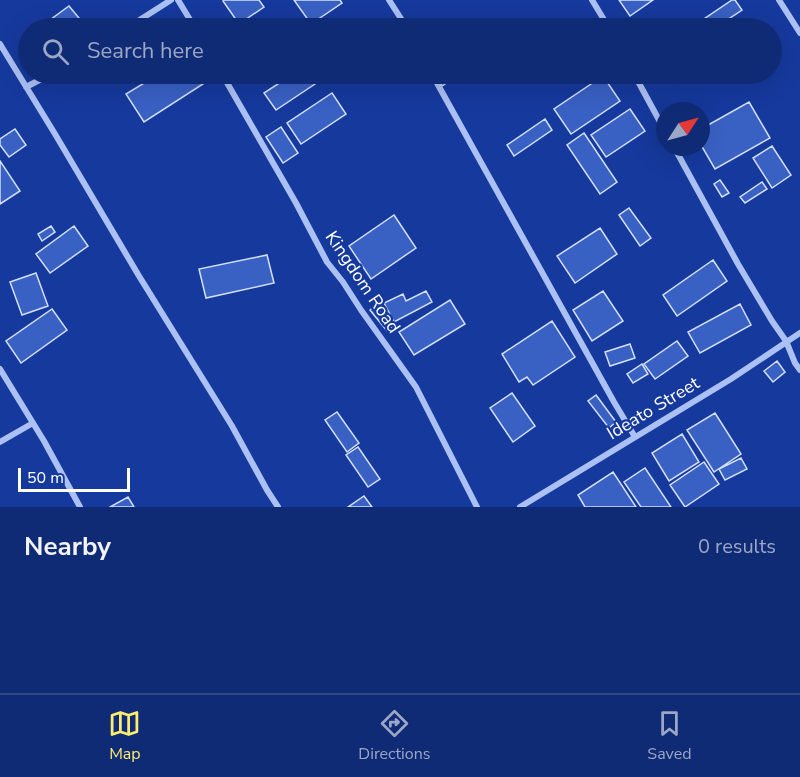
<!DOCTYPE html>
<style>
:root{--surface:#102b76;--page:#19337b;--text:#f1f3f6;--muted:#9ca7c5;--line:#304788;--accent:#ffed6e}
body{margin:0;font-family:"Nunito Sans",sans-serif;background:var(--page);color:var(--text)}
.compass{position:absolute;left:656px;top:102px;width:54px;height:54px;border-radius:50%;background:var(--surface);box-shadow:0 6px 24px #0002;rotate:54deg}
.scale{position:absolute;left:18px;bottom:15px;width:112px;box-sizing:border-box;padding-left:6px;border:3px solid #fff;border-top:0;font-size:16px;line-height:21px;white-space:nowrap;color:#fff;-webkit-text-stroke:4px #15399d;paint-order:stroke}
.list{margin:0;padding:0;list-style:none}
h2{display:flex;justify-content:space-between;align-items:center;height:78px;margin:0;padding:0 24px;font-size:26px}
h2 small{font-size:20px;font-weight:400;color:var(--muted)}
.icon{flex:none;width:33px;height:33px;fill:none;stroke:currentColor;stroke-width:2;stroke-linecap:round;stroke-linejoin:round}
.map{position:relative;flex:none;width:800px;height:507px;overflow:hidden}
.search{position:absolute;background:var(--surface);box-shadow:0 6px 24px #0002;left:18px;right:18px;top:18px;height:66px;display:flex;align-items:center;gap:15px;box-sizing:border-box;padding:0 21px;border-radius:33px;color:var(--muted);font-size:22px}
.sheet{height:186px;background:var(--surface)}
nav{display:flex;justify-content:space-around;align-items:center;box-sizing:border-box;height:84px;border-top:2px solid var(--line);background:var(--surface);font-size:16px;color:var(--muted)}
nav a{display:grid;justify-items:center;gap:3px}
nav .on{color:var(--accent)}
.map>svg:first-child{display:block}
.building{fill:#3960c3;stroke:#d3dffd;stroke-width:1.5}
.lines{fill:none;stroke-linecap:round;stroke-linejoin:round}
.street{stroke:#abc0f3;stroke-width:6}
.labels{text-anchor:middle;stroke-width:4.5;stroke-linejoin:round;paint-order:stroke}
.street-label{font-size:18px;fill:#fff;stroke:#15399d}
</style>
<div class="map">
<svg width="800" height="507" viewBox="0 0 800 507">
<rect width="100%" height="100%" fill="#15399d"/>
<path class="building" d="M224,0H259L264,7L239,24L223,1Z
M294,0H340L342,3L311,24Z
M619,0H653L630,16Z
M732,0H735L742,10L715,28H707L701,21Z
M69,6L79,18L65,28H39Z
M159,74H196L203,84L144,122L126,94Z
M293,74H326L327,76L276,110L264,93Z
M435,74H452L454,78L442,86Z
M603,76L620,101L571,134L554,109Z
M332,93L346,114L301,144L287,123Z
M749,102L770,138L715,169L701,145V129Z
M630,109L645,131L606,157L591,135Z
M545,119L552,130L514,156L507,145Z
M281,127L298,153L283,163L266,137Z
M15,129L26,145L9,157L0,145V139Z
M584,133L617,182L600,194L567,145Z
M772,146L791,175L772,188L753,158Z
M0,161L20,191L0,204Z
M720,180L729,193L722,197L714,184Z
M762,182L767,189L745,203L740,197Z
M629,208L651,238L640,246L619,215Z
M394,215L416,248L371,279L349,246Z
M51,226L55,232L42,241L38,234Z
M74,226L88,246L50,273L36,254Z
M600,228L617,254L575,283L557,256Z
M267,255L274,283L206,298L199,269Z
M713,260L727,281L677,316L663,295Z
M36,273L48,306L22,315L10,282Z
M426,291L432,302L394,322L384,303L403,294L406,301Z
M603,291L623,321L592,341L573,310Z
M450,300L465,324L414,355L399,332Z
M379,303L395,324L387,331L370,310Z
M740,304L751,325L700,353L688,332Z
M52,309L67,330L21,363L6,341Z
M552,321L575,357L533,385L527,377L519,382L502,354Z
M677,341L688,356L655,379L644,364Z
M630,344L635,358L610,366L605,352Z
M777,361L785,372L773,382L764,371Z
M642,364L648,374L633,383L627,374Z
M512,393L535,426L513,442L490,408Z
M596,395L616,422L609,428L588,401Z
M337,412L359,443L347,452L325,420Z
M715,413L741,454L714,472L687,430Z
M682,434L699,462L669,481L652,453Z
M358,447L380,479L368,487L346,455Z
M741,458L747,469L725,480L719,469Z
M704,462L719,484L685,507L670,485Z
M645,468L671,507H641L624,482Z
M613,472L636,507H585L578,495Z
M364,496L372,507H348Z
M128,497L134,507H110Z"/>
<g class="lines">
<path class="street" d="M178,0L195,28
M389,0L407,28
M592,0L609,28
M779,0L800,33
M127,28L171,0
M0,44L55,134L139,276L232,426L267,490L278,507
M222,74L296,203L327,262L343,282L361,310L416,387L477,507
M432,74L614,402L635,437
M634,74L665,131
M26,87L51,74
M674,147L738,264L772,321L786,341L795,363L800,370
M0,369L44,441L80,507
M0,442L33,423
M520,507L731,379L800,333"/>
</g>
<g class="labels">
<g class="street-label">
<text transform="translate(363 282) rotate(56)" y="6">Kingdom Road</text>
<text transform="translate(653 408) rotate(-31)" y="6">Ideato Street</text>
</g>
</g>
</svg>
<svg class="compass" viewBox="-18 -18 36 36"><path d="M0-13l5 13h-10z" fill="#e53935"/><path d="M0 13l5-13h-10z" fill="#9ca7c5"/></svg>
<div class="scale">50 m</div>
<div class="search"><svg class="icon" aria-label="search" viewBox="0 0 24 24"><circle cx="10" cy="10" r="6"/><path d="M15 15l6 6"/></svg>Search here</div>
</div>
<section class="sheet">
<h2>Nearby<small>0 results</small></h2>
<ul class="list">
</ul>
</section>
<nav>
<a class="on"><svg class="icon" aria-label="map" viewBox="0 0 24 24"><path d="M3 6l6-2 6 2 6-2v14l-6 2-6-2-6 2zM9 4v14M15 6v14"/></svg>Map</a>
<a><svg class="icon" aria-label="directions" viewBox="0 0 24 24"><path d="M12 3l9 9-9 9-9-9zM9 14v-3h6M13 9l2 2-2 2"/></svg>Directions</a>
<a><svg class="icon" aria-label="saved" viewBox="0 0 24 24"><path d="M7 4h10v16l-5-4-5 4z"/></svg>Saved</a>
</nav>
